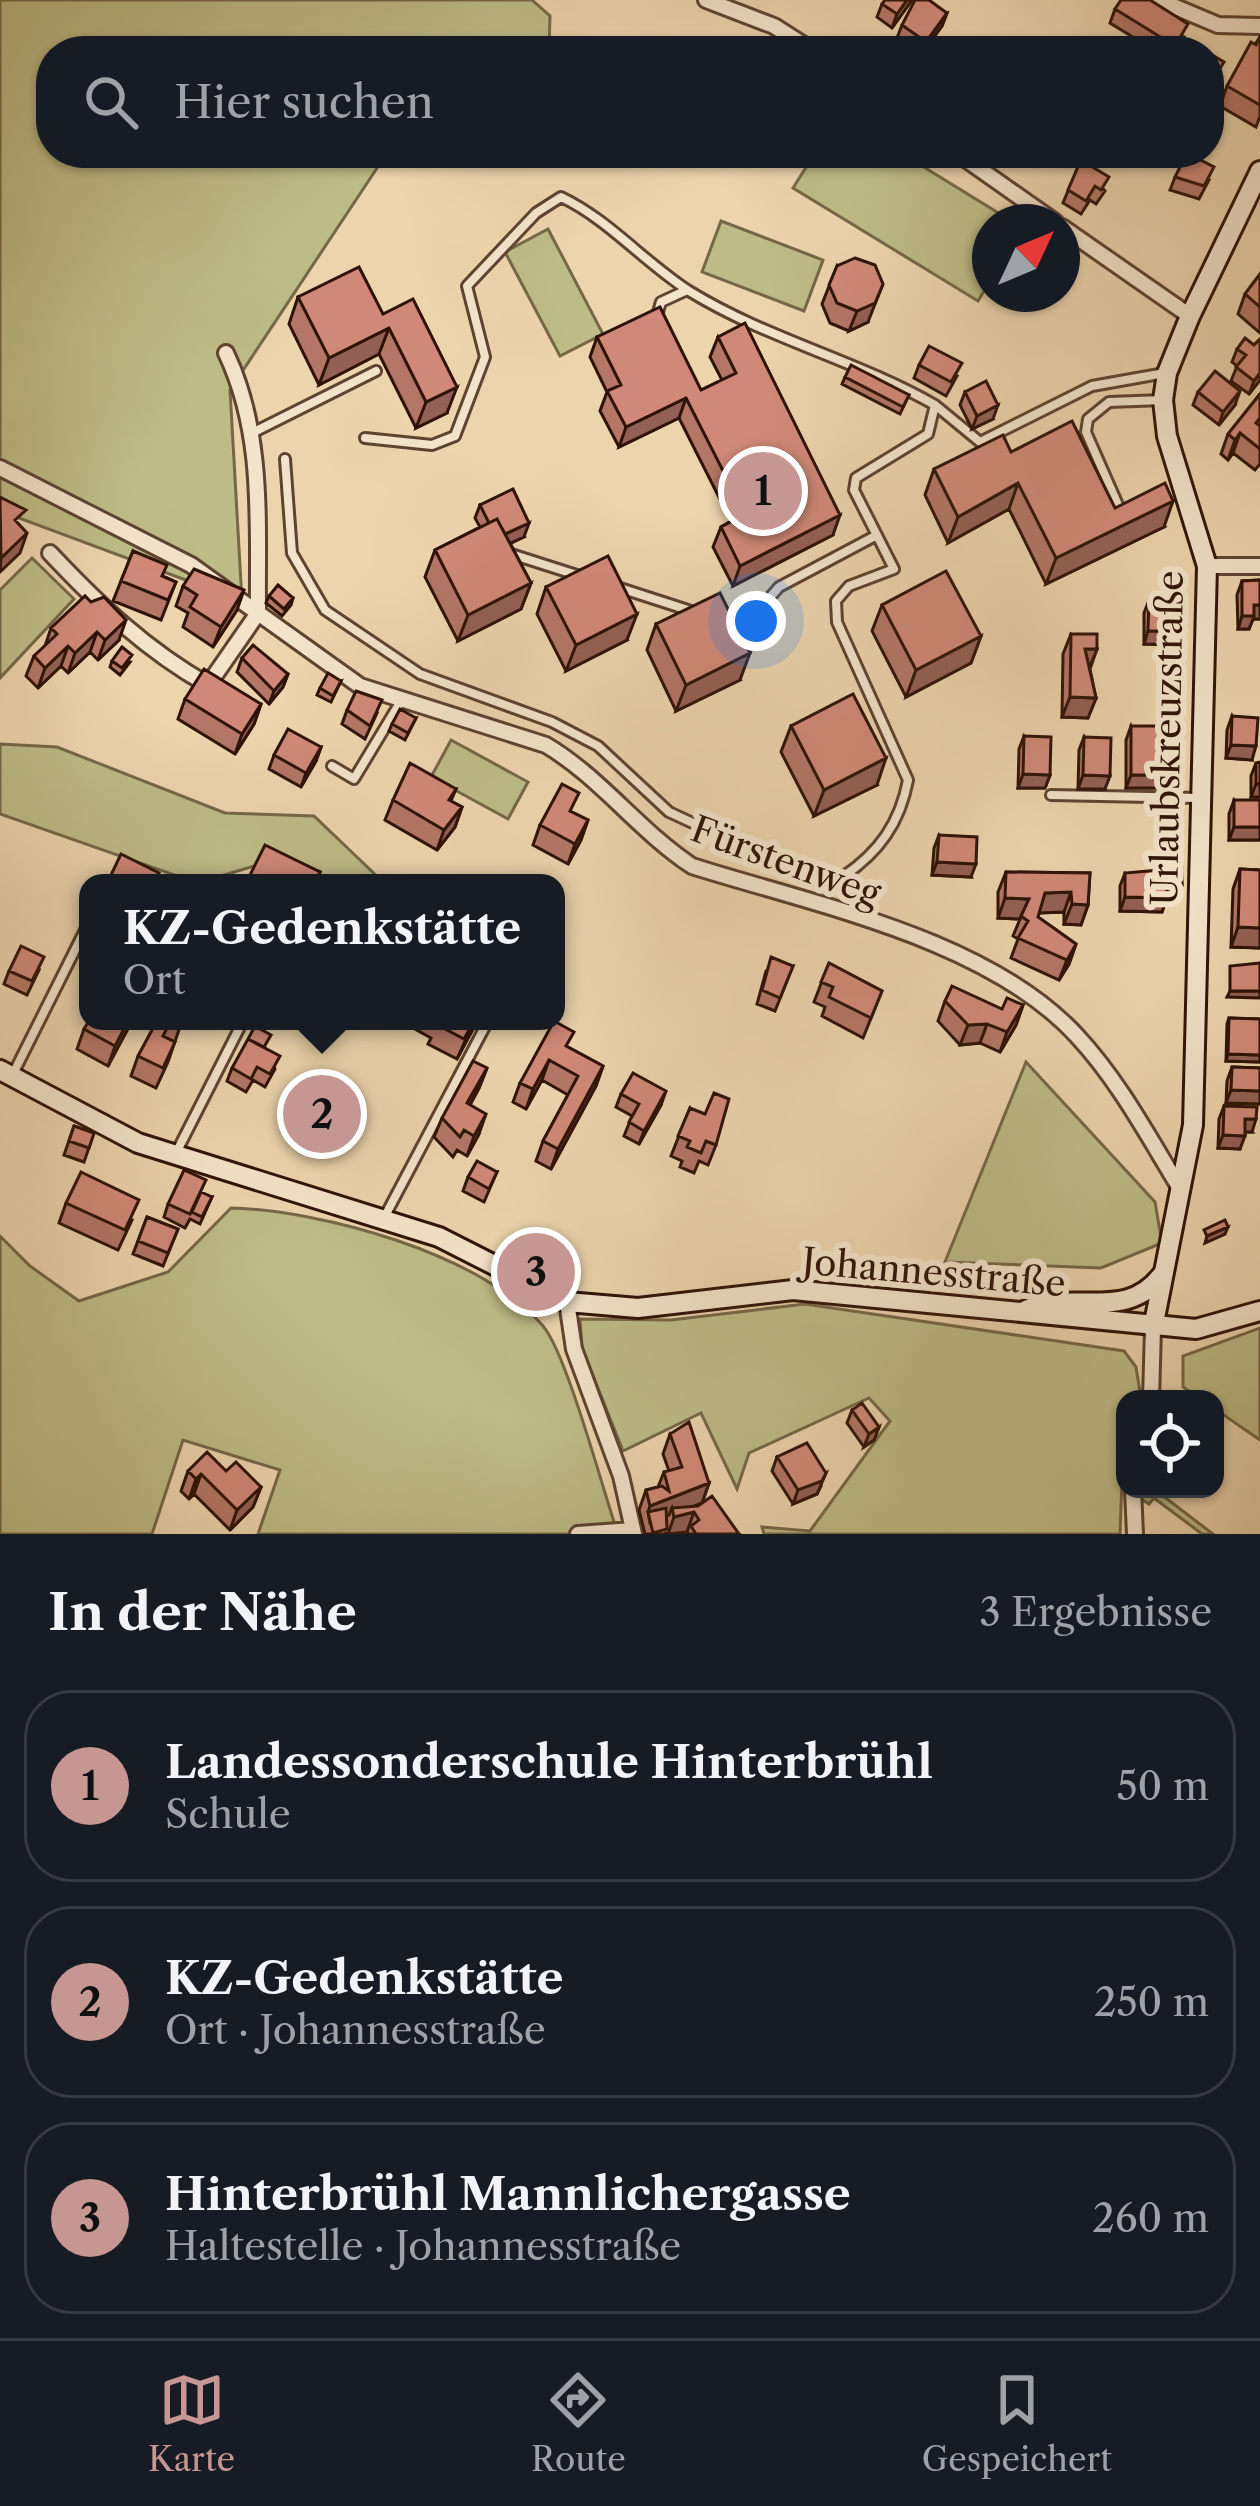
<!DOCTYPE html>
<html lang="de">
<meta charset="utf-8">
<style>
:root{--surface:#171b24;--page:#20242c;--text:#f1f3f6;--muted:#9ea1a6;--line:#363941;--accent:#c59692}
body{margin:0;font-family:"Libre Caslon Text",serif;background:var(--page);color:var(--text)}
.controls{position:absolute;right:36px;bottom:36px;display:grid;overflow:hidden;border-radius:24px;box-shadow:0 3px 9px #0004}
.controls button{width:108px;height:108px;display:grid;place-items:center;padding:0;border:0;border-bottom:3px solid var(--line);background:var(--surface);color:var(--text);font:60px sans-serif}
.compass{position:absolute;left:972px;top:204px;width:108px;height:108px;border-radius:50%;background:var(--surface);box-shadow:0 3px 9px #0004;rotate:46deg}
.you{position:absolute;left:756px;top:621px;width:42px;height:42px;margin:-30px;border:9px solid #fff;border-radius:50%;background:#1a73e8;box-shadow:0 0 0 18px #1a73e833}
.badge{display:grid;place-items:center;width:78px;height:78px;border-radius:50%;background:var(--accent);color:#111;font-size:39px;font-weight:700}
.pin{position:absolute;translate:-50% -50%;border:6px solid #fff;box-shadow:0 3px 12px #0006}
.popup{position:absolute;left:79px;top:874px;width:486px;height:156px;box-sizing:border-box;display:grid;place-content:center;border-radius:24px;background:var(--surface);filter:drop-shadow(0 3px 9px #0005);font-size:39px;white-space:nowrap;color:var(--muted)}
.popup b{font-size:45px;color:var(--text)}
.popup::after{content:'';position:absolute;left:50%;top:100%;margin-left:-24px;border:24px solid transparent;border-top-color:var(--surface)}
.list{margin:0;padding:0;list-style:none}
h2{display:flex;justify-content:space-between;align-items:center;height:156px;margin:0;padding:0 48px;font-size:51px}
h2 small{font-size:39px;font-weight:400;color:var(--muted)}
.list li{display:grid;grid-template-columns:78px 1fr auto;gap:36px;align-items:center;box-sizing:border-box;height:192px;margin:0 24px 24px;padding:0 24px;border:3px solid var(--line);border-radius:48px}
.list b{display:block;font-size:45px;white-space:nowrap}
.list p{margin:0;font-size:39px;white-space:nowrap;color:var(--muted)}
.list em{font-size:39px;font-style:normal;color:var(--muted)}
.icon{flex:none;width:66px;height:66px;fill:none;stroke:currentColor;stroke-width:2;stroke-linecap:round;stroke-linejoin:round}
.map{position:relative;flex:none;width:1260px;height:1534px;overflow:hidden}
.search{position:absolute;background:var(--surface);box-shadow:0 3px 9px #0004;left:36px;right:36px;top:36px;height:132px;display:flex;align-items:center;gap:30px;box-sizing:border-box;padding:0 42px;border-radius:48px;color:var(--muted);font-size:45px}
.sheet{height:804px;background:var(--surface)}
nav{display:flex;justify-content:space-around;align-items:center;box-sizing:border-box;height:168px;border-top:3px solid var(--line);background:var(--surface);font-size:33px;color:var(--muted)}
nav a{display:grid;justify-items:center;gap:6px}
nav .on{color:var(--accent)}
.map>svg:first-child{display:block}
.green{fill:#bdbb86;stroke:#766747;stroke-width:3}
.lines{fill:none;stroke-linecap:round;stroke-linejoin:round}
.lane-casing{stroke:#5e4331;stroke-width:14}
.street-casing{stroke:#5e4331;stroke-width:20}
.secondary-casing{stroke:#2f1308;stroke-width:24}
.lane{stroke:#f3e3ca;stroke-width:8}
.street{stroke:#f3e3ca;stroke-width:14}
.secondary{stroke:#f3e3ca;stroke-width:18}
.wall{fill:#b37667;stroke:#2f1308;stroke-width:3}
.shaded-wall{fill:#926054;stroke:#2f1308;stroke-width:3}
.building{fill:#d08978;stroke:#2f1308;stroke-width:3}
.labels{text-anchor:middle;stroke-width:12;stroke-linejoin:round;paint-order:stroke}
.street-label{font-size:36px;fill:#2f1308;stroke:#f3e3ca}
</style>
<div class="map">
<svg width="1260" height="1534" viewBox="0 0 1260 1534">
<rect width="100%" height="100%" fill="#ecd4ad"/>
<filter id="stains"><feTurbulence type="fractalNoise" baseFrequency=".00167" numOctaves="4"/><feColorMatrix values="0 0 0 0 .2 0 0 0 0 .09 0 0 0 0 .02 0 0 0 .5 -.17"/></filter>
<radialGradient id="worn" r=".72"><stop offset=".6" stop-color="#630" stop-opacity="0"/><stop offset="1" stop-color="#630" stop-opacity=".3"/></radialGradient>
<path class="green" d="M0,0H532L550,16L549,51H51V153H387L230,390L242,601L0,511Z
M815,153H901L1013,222H990V281L978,301L793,188Z
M721,221L823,260L804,311L702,272Z
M548,229L603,334L560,356L505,252Z
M32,558L74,599L0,678V590Z
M451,740L528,782L508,819L431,777Z
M0,744L57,747L225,813L314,816L384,883H295L258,865L197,883L0,814Z
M1026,1062L1155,1202L1162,1243L1101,1268L945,1262Z
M231,1208C321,1210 482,1254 543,1326C567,1354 603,1491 618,1534H258L280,1470L183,1440L152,1534H0V1236L30,1266L79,1301L168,1272Z
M805,1304L1124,1351L1136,1367L1141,1398L1125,1399L1120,1534H764L762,1527L810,1531L890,1421L869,1398L749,1453L737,1489L701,1413L623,1451L582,1348L580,1319L671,1320Z
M1260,1328V1440L1215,1409V1399H1201L1183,1387V1356Z
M1140,1489H1154L1213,1534H1202L1154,1498L1149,1504L1141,1499Z"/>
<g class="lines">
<g class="lane-casing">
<path id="lane" d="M658,312L661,302L687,290
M252,433L376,371
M365,438L432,445L455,436L485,357L467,286L536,213L561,197C608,219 645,263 689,291C767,339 856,360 935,405
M285,459L292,553L325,610L420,674L552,722L598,746L669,812L796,871L844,876C879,852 900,823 908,780L837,622L836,601L849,586L894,569L854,490L856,478L928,434L935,405L980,442L1092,386L1165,373
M1122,514L1086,432L1088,419L1109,402L1163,400
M511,554L583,577
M620,588L691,611
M729,622L765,603L779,587L877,535
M332,766L354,779L401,701
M1051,795L1200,798
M12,1076L88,924
M176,1153L243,1021
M385,1216L488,1021"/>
</g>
<g class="street-casing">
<path id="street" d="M706,0L774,26L813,51
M1159,0L1218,25L1260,26
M957,153L1055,222
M1062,227L1190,316
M226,353C265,435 257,525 258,613L360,686L546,745C600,777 639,831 692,866C815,905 988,939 1077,1036C1119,1081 1149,1138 1181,1190
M0,468L191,565L258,613L208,685C146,650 99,605 50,553
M1207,566H1260
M567,1302L574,1349L621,1476L634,1534
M1151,1399L1153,1328
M1133,1489L1135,1534
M578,1534L632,1530"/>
</g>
<g class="secondary-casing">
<path id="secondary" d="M0,1070L138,1143L439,1237L567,1302L638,1308L793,1290L1196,1329L1260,1311
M1026,1310C1074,1289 1128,1324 1164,1272
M1153,1328L1193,1125L1207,566L1167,436L1163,400L1167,373L1190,316L1260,171"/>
</g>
<use href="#lane" class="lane"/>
<use href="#street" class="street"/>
<use href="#secondary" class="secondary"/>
</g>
<path class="wall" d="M912,0L892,28L877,17L882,4Z
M1115,9L1184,37L1175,51H1156L1110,23Z
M947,13L942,26L924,51H915L897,38L902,25Z
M1260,37V116L1256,127L1220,106L1227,86Z
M1081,160L1105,191L1096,204L1090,200L1081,214L1063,203Z
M1175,177L1209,180L1199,199L1170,190Z
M837,266L868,322L849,331L830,323L822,304Z
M1260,274V333L1238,314L1245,294Z
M298,297L383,314L447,413L416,428L379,354L319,385L289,324Z
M597,337L701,390L722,380L710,357L718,337L833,535L733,586L713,547L721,527L731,521L679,418L619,447L600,411L607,392L590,357Z
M1260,339V380L1249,394L1231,381L1237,366L1232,362L1237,349L1254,345Z
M919,365L957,376L946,396L914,378Z
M845,377L909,395L900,414L842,384Z
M965,392L993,419L972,429L960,405Z
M1198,392L1235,405L1219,425L1193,405Z
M1260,394V464L1255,470L1233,453L1228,460L1221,454L1228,434Z
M1011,452L1115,508L1164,527L1046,584L1009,509L948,543L925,495L934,469Z
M480,505L524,537L510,543L531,583L521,609L458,641L425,577L435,550L480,527L475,518Z
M133,551L163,576L176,582L161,620L113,601Z
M1260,580V619H1253L1249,629H1238L1237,595L1242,581Z
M183,586L237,610L213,647L183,627L188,613L176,606Z
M546,587L627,640L566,671L537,614Z
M85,596L119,640L98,660L90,652L68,673L61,666L38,688L26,676L34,656L45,646L51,628Z
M269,596L293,598L291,605L282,616L266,603Z
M1149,600L1178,645L1144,644V613Z
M882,605L981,636L971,663L906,697L872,631Z
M656,624L740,680L676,711L647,650Z
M1071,634L1097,649L1090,669L1096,698L1088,718L1062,717L1063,654Z
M242,658L288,674L283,687L269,704L237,672Z
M112,661L130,662L120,675L110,667Z
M341,681L331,702L317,695L320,688Z
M185,699L261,704L254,724L235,754L178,719Z
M347,710L377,713L365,739L342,724Z
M1232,716L1252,760L1226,758L1227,730Z
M416,718L405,740L389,731L392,724Z
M791,726L877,785L814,816L781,752Z
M1131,726L1157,788H1126V740Z
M1024,736L1050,775L1045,788H1018L1019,749Z
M1084,737L1105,789H1078L1079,750Z
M321,747L316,761L301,787L269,769L274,755Z
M1256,763L1260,797H1251V776Z
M456,789L451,801L462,807L455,827L437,850L385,820L393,800Z
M1234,800L1260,840H1229V814Z
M572,812L588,820L581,840L568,864L533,845L540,825Z
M939,835L971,877L932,875L934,848Z
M1240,869L1260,870V948L1231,947L1233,889Z
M320,872L316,883H247L250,875Z
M1006,872L1090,873L1088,905L1081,925L1064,924V912L1039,913L1038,917L1076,944L1069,964L1059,980L1011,958L1018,939L1013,936L1020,919L998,918V892Z
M1125,873L1177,898H1167L1162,912L1120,911V886Z
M829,963L882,991L863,1038L822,1016L825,1007L814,1002Z
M793,966L775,1011L757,1004L766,971Z
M39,970L27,995L4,984L9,971Z
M945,1001L1002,1009L1023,1005L1016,1025L1000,1052L980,1043L960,1045L938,1021Z
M1229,1018L1260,1019L1259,1062L1226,1061L1227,1024Z
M132,1021L108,1066L77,1049L84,1029Z
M157,1021H182L168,1062L156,1088L131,1076L138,1056Z
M418,1021H476L457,1059L428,1044L431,1038L415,1029Z
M568,1047L603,1066L596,1086L551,1169L536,1161L543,1141L568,1095L542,1080L526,1109L513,1102L520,1083Z
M265,1048L275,1069L265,1087L253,1080L246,1092L227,1081L232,1068Z
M1232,1067L1260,1068V1104L1226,1103L1227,1081Z
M487,1068L479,1088L470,1105L479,1134L467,1156L457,1150L453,1157L434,1137L442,1118Z
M621,1094L661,1105L639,1144L624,1136L632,1116L616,1107Z
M1224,1106L1252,1132H1245L1240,1149L1218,1148L1219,1119Z
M690,1108L716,1145L708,1165L699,1161L694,1173L680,1167L682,1161L671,1156Z
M74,1126L94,1133L84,1162L64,1155Z
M497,1172L484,1202L463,1191L468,1177Z
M212,1197L200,1224L190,1219L185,1228L164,1217L168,1204Z
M66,1203L132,1220L118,1250L59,1223Z
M147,1217L178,1229L163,1266L133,1254Z
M852,1410L879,1427L874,1440L864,1447L847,1423Z
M670,1434L709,1483L702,1503L693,1506L739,1534H688L687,1532L666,1534V1532L665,1534H645L639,1510L646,1490L658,1487L664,1472L669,1471L663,1454Z
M777,1457L821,1486L817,1494L793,1504L772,1471Z
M188,1471H226L261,1487L253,1507L230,1530L194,1494L189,1499L181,1491Z"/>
<path class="shaded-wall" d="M907,0H912L892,28L897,14Z
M947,13L942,26L923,51L926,42Z
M883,284L868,322L849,331L857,311Z
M389,328L379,354L319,385L329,358Z
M1260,373V380L1249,394L1254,381Z
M457,387L447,413L416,428L426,402Z
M1240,391L1235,405L1219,425L1223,412Z
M686,398L679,418L619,447L626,427Z
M998,405L993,419L972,429L977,416Z
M1240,433L1233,453L1228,460L1235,440Z
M1018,483L1009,509L948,543L958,517Z
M1173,501L1164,527L1046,584L1056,558Z
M840,515L833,535L733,586L740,566Z
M529,523L524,537L492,552L497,538Z
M27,533L20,553L0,572L1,558Z
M531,583L521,609L458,641L468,615Z
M244,590L237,610L213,647L221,627Z
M1254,605H1260V619H1253L1249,629H1238L1242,616Z
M637,614L627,640L566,671L576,645Z
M126,620L119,640L98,660L105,640Z
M1148,631H1183L1178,645L1144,644Z
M97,632L90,652L68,673L75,653Z
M981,636L971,663L906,697L916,670Z
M68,646L61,666L38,688L45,668Z
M1085,649H1097L1089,669Z
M750,653L740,680L676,711L686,685Z
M288,674L283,687L269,704L274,691Z
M1070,697L1096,698L1088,718L1062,717Z
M261,704L254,724L235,754L242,734Z
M1231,745L1256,746L1252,760L1226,758Z
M321,747L316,761L301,787L306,773Z
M886,758L877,785L814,816L824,790Z
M1023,774L1050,775L1045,788H1018Z
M1083,775L1110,776L1105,789H1078Z
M1131,775H1162L1157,788H1126Z
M1256,784H1260V797H1251Z
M462,807L455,827L437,850L444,830Z
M588,820L581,840L568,864L575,844Z
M1234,827H1260V840H1229Z
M937,862L976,864L971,877L932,875Z
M1167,884L1182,885L1177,898H1162Z
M1071,892L1064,912L1038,913L1045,893Z
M1125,897L1167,898L1162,912L1120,911Z
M1005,898L1029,899L1020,919L998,918Z
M1072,904L1088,905L1081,925L1064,924Z
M1238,927L1260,928V948L1231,947Z
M1076,944L1069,964L1059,980L1067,960Z
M1230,991H1260V998L1227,997Z
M1023,1005L1016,1025L1000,1052L1007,1032Z
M128,1021H132L108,1066L115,1046Z
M474,1021H476L472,1031L457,1059Z
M987,1024L980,1043L960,1045L968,1025Z
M1228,1054L1260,1055V1059L1259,1062L1226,1061Z
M549,1060L542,1080L526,1109L533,1089Z
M603,1066L596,1086L551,1169L558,1149Z
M487,1068L479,1088L460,1123L467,1103Z
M1231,1090L1260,1091V1104L1226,1103Z
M666,1091L661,1105L639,1144L644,1131Z
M486,1114L479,1134L467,1156L474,1136Z
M1245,1119H1256L1252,1132H1240Z
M1223,1135L1245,1136L1240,1149L1218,1148Z
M1228,1227L1225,1234L1205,1243L1207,1236Z
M879,1427L874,1440L864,1447L869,1434Z
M826,1473L817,1494L793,1504L798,1490Z
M201,1474L194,1494L189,1499L196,1479Z
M709,1483L702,1503L674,1514L672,1508L669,1515L650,1523L648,1512L650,1506Z
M261,1487L253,1507L230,1530L237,1510Z
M694,1512L687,1532L668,1534L674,1517Z"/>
<path class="building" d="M885,0H907L897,14L882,4Z
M915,0H929L947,13L926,42L902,25Z
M1121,0H1150L1188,24L1175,46L1115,9Z
M1260,37V105L1227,86L1251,42L1256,45Z
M967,38L984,51H956Z
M1209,53L1224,62L1209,86Z
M1187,153L1214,167L1204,186L1175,177Z
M1081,160L1109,177L1101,190L1095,186L1086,201L1068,190Z
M855,258L875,265L883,284L875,303L857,311L837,303L829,285L837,266Z
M359,267L383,314L413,299L457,387L426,402L389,328L329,358L298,297Z
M1260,274V307L1245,294Z
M660,307L701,390L736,373L718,337L745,323L840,515L740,566L721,527L745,514L686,398L626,427L607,391L621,385L597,337Z
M1245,338L1254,345L1260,339V373L1254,381L1236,367L1246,355L1237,349Z
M929,346L962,363L951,382L919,365Z
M851,365L909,395L903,407L845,377Z
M1215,371L1240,391L1223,412L1198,392Z
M986,381L998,405L977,416L965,392Z
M1260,394V418L1256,423L1260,426V449L1240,433L1235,440L1228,434Z
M1072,421L1115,508L1165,483L1173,501L1056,558L1018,483L958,517L934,469L1003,435L1011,452Z
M513,489L529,523L505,534L497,519L489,523L480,505Z
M0,497L26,510L15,520L27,533L1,558Z
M497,519L531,583L468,615L435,550Z
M133,551L167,565L162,576L176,582L168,600L121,581Z
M608,556L637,614L576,645L546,587Z
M194,569L244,590L221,627L190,607L197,595L183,586Z
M946,571L981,636L916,670L882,605Z
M1260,580V605H1254V616H1242V581Z
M278,585L293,598L284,609L269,596Z
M720,593L750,653L686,685L656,624Z
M85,596L91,602L104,597L126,620L105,640L97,632L75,653L68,646L45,668L34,656L57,634L51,628Z
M1149,600L1184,601L1183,631H1148Z
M1071,634H1097V649H1085L1096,698L1070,697Z
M253,645L288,674L274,691L242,658Z
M122,647L132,655L122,668L112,661Z
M204,669L261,704L242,734L185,699Z
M328,673L341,681L333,696L320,688Z
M356,691L382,700L370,726L347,710Z
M853,694L886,758L824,790L791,726Z
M400,709L416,718L408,733L392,724Z
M1232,716L1258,718L1256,746L1231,745Z
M1131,726H1162V775H1131Z
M288,729L321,747L306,773L274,755Z
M1024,736L1051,737L1050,775L1023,774Z
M1084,737L1111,738L1110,776L1083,775Z
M1260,762V784H1256V763Z
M410,763L456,789L449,800L462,807L444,830L393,800Z
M562,784L579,793L570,811L588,820L575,844L540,825Z
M1234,800H1260V827H1234Z
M939,835L977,837L976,864L937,862Z
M265,845L320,872L314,883H284L273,878L271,883H266L250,875Z
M121,854L159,873L154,883H119L110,877Z
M1182,868V885L1167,884V898L1125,897V873Z
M1240,869L1260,870V928L1238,927Z
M1006,872L1090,873L1088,905L1072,904L1071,892L1045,893L1038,917L1076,944L1067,960L1018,938L1028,921L1021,916L1029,899L1005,898Z
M21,946L44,957L32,981L9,971Z
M771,957L793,966L780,998L762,990Z
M829,963L882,991L871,1018L829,997L833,987L821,982Z
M1260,963V991H1230V966Z
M952,986L1002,1009L1007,998L1023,1005L1007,1032L987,1024L968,1025L945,1001Z
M1229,1018L1260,1019V1055L1228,1054Z
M89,1021H128L115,1046L84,1029Z
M157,1021H182L178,1028L169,1024L163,1036L175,1042L163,1068L138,1056Z
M438,1021H474L464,1039L436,1024Z
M554,1021L574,1032L566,1046L603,1066L558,1149L543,1141L578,1076L549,1060L533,1089L520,1083Z
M255,1026L271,1035L264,1047L248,1039Z
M248,1039L280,1056L270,1074L257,1067L251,1079L232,1068Z
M473,1061L487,1068L467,1103L486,1114L474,1136L464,1130L460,1137L442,1118Z
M1232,1067L1260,1068V1091L1231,1090Z
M633,1073L666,1091L644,1131L629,1122L639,1104L621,1094Z
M714,1093L729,1099L716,1145L706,1141L701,1153L687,1147L690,1141L678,1136L690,1108L705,1114Z
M1224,1106L1257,1107L1256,1119H1245V1136L1223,1135Z
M74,1126L94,1133L89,1148L69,1141Z
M477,1161L497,1172L489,1189L468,1177Z
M184,1170L206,1180L190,1214L168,1204Z
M81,1172L139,1200L125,1230L66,1203Z
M201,1192L212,1197L202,1217L192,1212Z
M147,1217L178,1229L168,1253L138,1241Z
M1225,1220L1228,1227L1207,1236L1204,1230Z
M862,1403L879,1427L869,1434L852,1410Z
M689,1422L709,1483L650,1506L646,1490L662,1486L669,1491L664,1472L682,1467L670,1434Z
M807,1443L826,1473L822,1481L798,1490L777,1457Z
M207,1452L226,1471L236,1462L261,1487L237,1510L201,1474L196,1479L188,1471Z
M712,1496L739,1534H696L691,1526L699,1520L694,1512L674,1517L672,1508L698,1506Z
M666,1508L667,1529L653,1533L648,1512Z"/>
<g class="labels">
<g class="street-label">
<text transform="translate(1167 738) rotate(-89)" y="13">Urlaubskreuzstraße</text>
<text transform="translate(786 861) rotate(20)" y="13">Fürstenweg</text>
<text transform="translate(934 1272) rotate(5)" y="13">Johannesstraße</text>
</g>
</g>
<rect width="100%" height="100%" filter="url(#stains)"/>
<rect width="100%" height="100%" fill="url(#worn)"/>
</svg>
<div class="controls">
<button><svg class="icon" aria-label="locate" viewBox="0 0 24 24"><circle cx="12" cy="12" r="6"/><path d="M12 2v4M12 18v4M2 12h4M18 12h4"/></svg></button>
</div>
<svg class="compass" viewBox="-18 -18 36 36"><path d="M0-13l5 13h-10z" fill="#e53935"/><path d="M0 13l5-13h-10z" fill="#9ea1a6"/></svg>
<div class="you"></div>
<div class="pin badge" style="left:763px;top:491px">1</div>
<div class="pin badge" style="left:322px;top:1114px">2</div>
<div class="popup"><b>KZ-Gedenkstätte</b>Ort</div>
<div class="pin badge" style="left:536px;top:1272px">3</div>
<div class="search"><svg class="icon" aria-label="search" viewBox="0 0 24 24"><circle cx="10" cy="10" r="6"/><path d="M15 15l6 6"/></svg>Hier suchen</div>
</div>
<section class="sheet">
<h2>In der Nähe<small>3 Ergebnisse</small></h2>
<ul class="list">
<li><span class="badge">1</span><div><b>Landessonderschule Hinterbrühl</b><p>Schule</p></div><em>50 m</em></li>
<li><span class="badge">2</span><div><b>KZ-Gedenkstätte</b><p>Ort · Johannesstraße</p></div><em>250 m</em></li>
<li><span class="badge">3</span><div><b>Hinterbrühl Mannlichergasse</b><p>Haltestelle · Johannesstraße</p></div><em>260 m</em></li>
</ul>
</section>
<nav>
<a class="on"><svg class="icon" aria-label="map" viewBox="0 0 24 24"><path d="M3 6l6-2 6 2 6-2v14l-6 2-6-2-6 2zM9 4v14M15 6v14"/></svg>Karte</a>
<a><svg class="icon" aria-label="directions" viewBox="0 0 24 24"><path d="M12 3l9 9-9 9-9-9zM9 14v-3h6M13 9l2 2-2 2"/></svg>Route</a>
<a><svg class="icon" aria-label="saved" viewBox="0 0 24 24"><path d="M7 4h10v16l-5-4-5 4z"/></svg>Gespeichert</a>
</nav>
